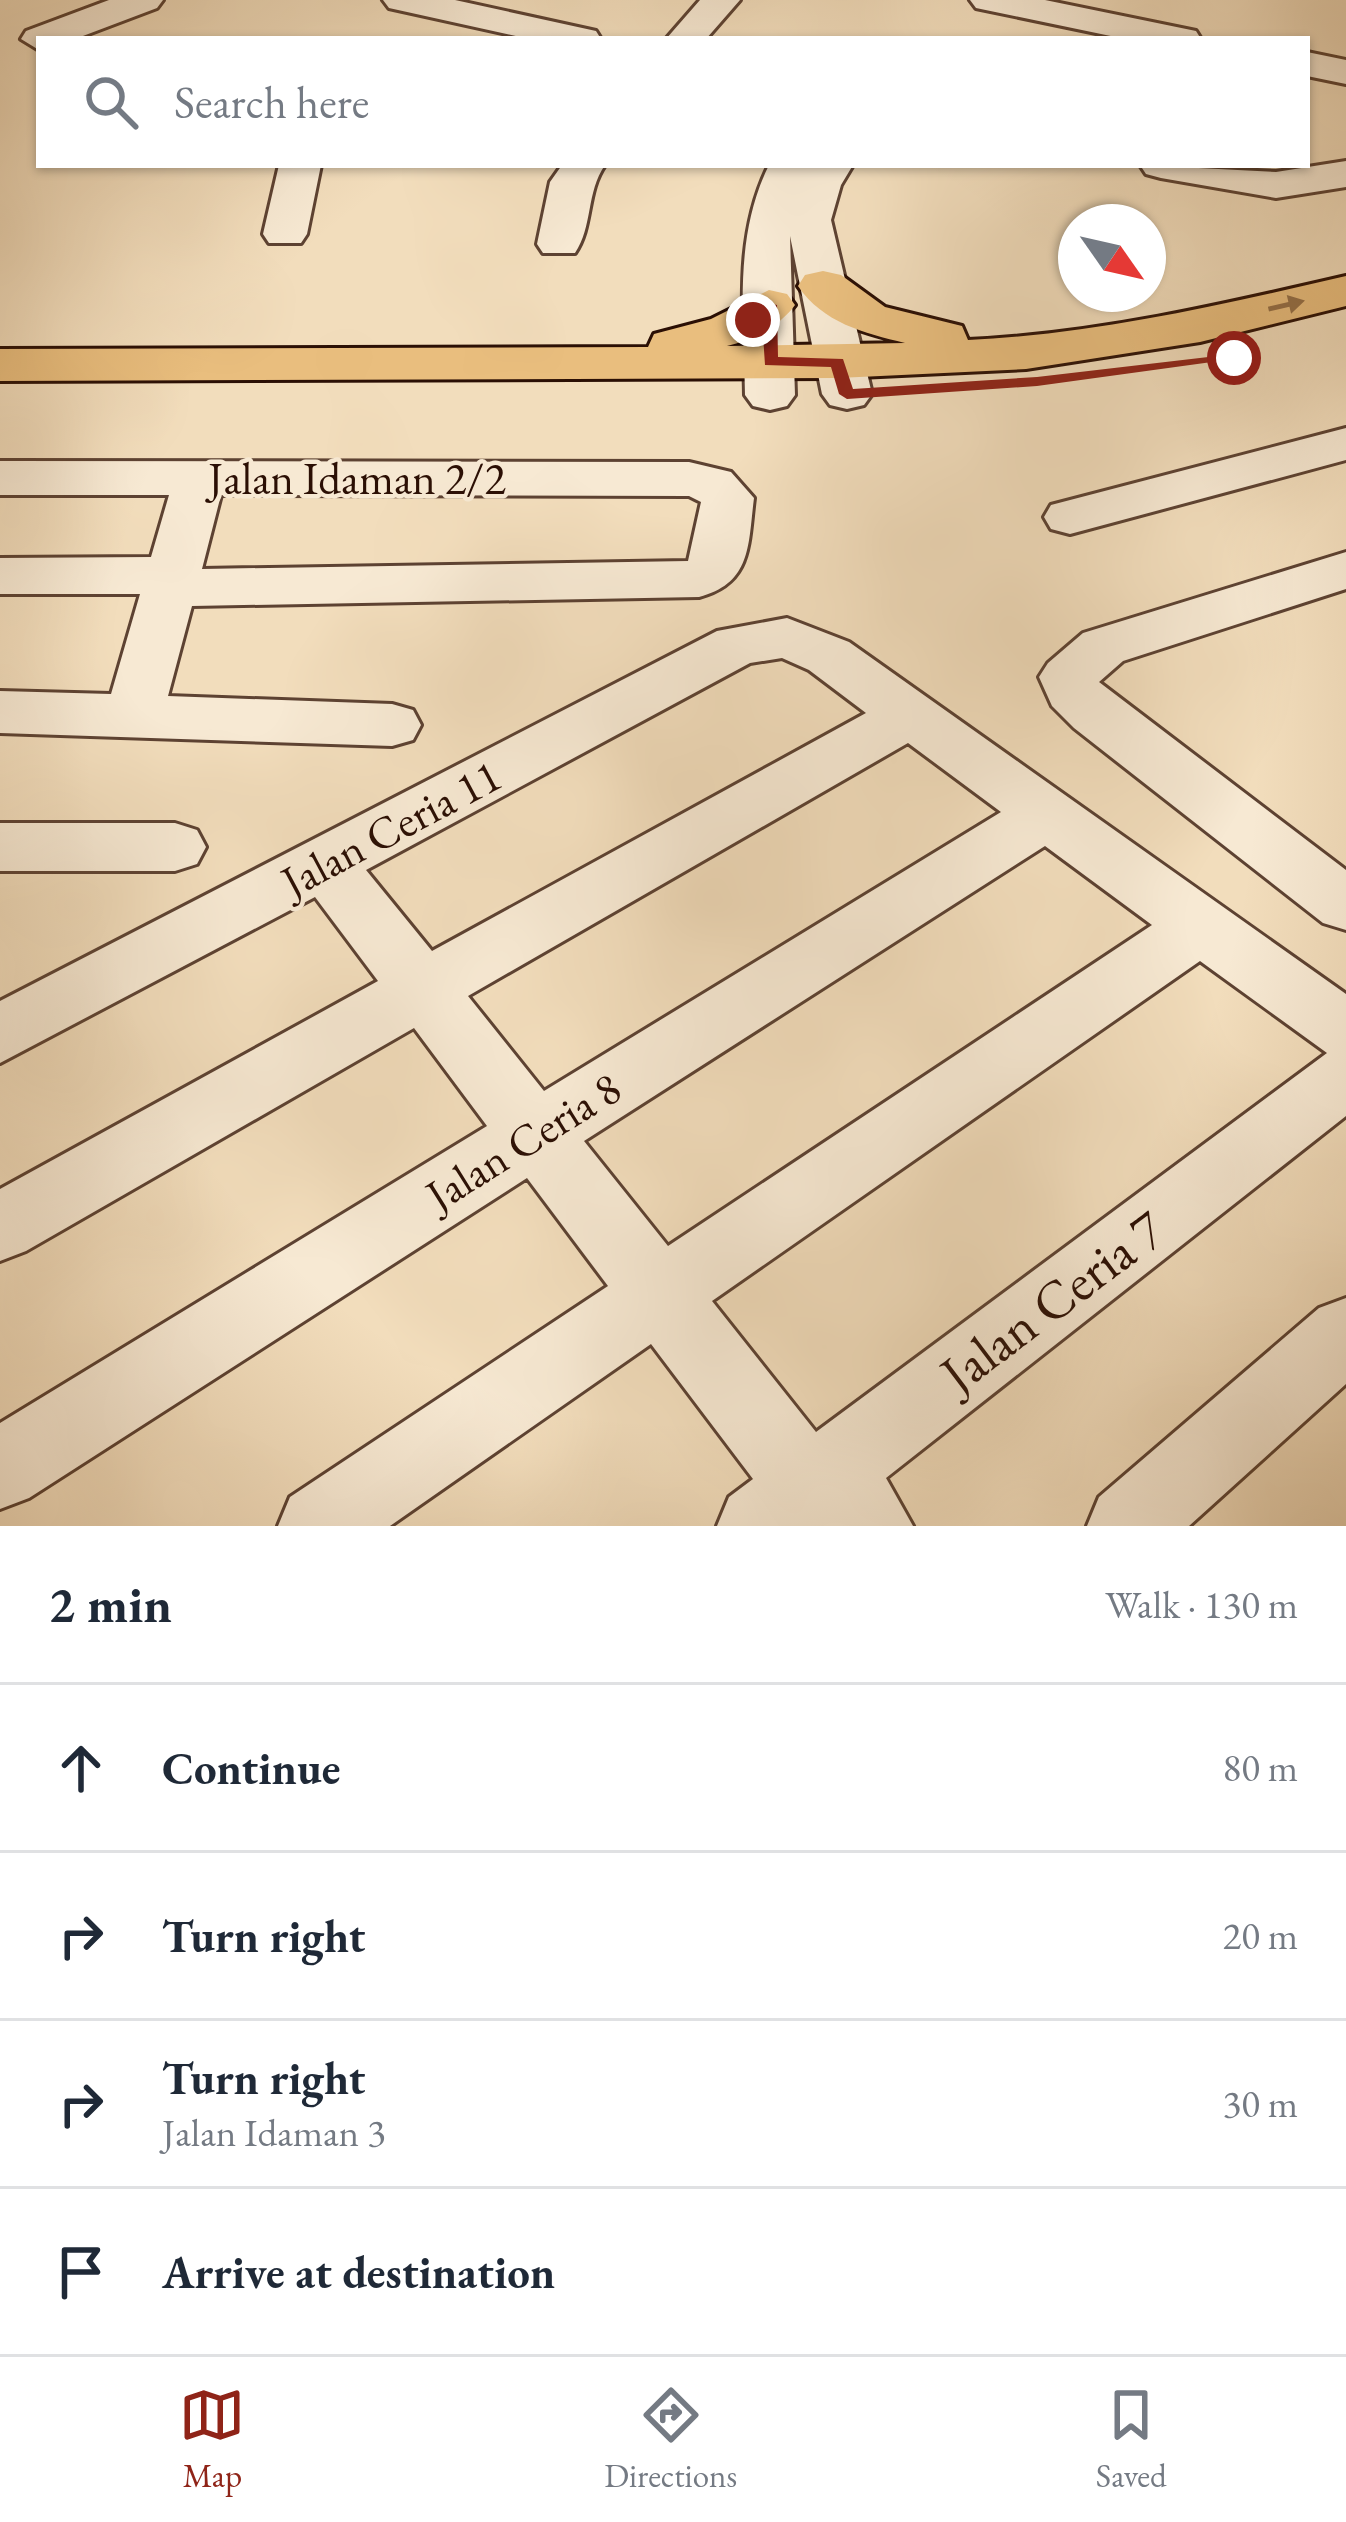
<!DOCTYPE html>
<meta charset="utf-8">
<style>
:root{--surface:#fff;--page:#f6f6f7;--text:#1f2937;--muted:#747a83;--line:#e0e1e3;--accent:#8f2418}
body{margin:0;font-family:"EB Garamond",serif;background:var(--page);color:var(--text)}
.compass{position:absolute;left:1058px;top:204px;width:108px;height:108px;border-radius:50%;background:var(--surface);box-shadow:0 3px 9px #0004;rotate:124deg}
.stop{position:absolute;width:36px;height:36px;margin:-27px;border:9px solid #8f2418;border-radius:50%;background:#fff}
.stop.end{background:#8f2418;border-color:#fff;box-shadow:0 3px 12px #0008}
.list{margin:0;padding:0;list-style:none}
h2{display:flex;justify-content:space-between;align-items:center;height:156px;margin:0;padding:0 48px;font-size:51px}
h2 small{font-size:39px;font-weight:400;color:var(--muted)}
.list li{display:grid;grid-template-columns:78px 1fr auto;gap:36px;align-items:center;box-sizing:border-box;height:168px;padding:0 48px;border-top:3px solid var(--line)}
.list b{display:block;font-size:45px;white-space:nowrap}
.list p{margin:0;font-size:39px;white-space:nowrap;color:var(--muted)}
.list em{font-size:39px;font-style:normal;color:var(--muted)}
.icon{flex:none;width:66px;height:66px;fill:none;stroke:currentColor;stroke-width:2;stroke-linecap:round;stroke-linejoin:round}
.map{position:relative;flex:none;width:1346px;height:1526px;overflow:hidden}
.search{position:absolute;background:var(--surface);box-shadow:0 3px 9px #0004;left:36px;right:36px;top:36px;height:132px;display:flex;align-items:center;gap:30px;box-sizing:border-box;padding:0 42px;border-radius:0px;color:var(--muted);font-size:45px}
.sheet{height:828px;background:var(--surface)}
nav{display:flex;justify-content:space-around;align-items:center;box-sizing:border-box;height:168px;border-top:3px solid var(--line);background:var(--surface);font-size:33px;color:var(--muted)}
nav a{display:grid;justify-items:center;gap:6px}
nav .on{color:var(--accent)}
.map>svg:first-child{display:block}
.lines{fill:none;stroke-linecap:round;stroke-linejoin:round}
.minor-casing{stroke:#5d4232;stroke-width:6}
.major-casing{stroke:#2b0f04;stroke-width:6}
.minor{fill:#f7e9d3;fill-rule:evenodd}
.major{fill:#e9be7e;fill-rule:evenodd}
.oneway{fill:#946f47}
.route{fill:#8f2418}
.labels{text-anchor:middle;stroke-width:9;stroke-linejoin:round;paint-order:stroke}
.street-label{font-size:45px;fill:#2b0f04;stroke:#f7e9d3}
.near-street-label{font-size:54px;fill:#2b0f04;stroke:#f7e9d3}
</style>
<div class="map">
<svg width="1346" height="1526" viewBox="0 0 1346 1526">
<rect width="100%" height="100%" fill="#f2ddbc"/>
<filter id="stains"><feTurbulence type="fractalNoise" baseFrequency=".00167" numOctaves="4"/><feColorMatrix values="0 0 0 0 .2 0 0 0 0 .09 0 0 0 0 .02 0 0 0 .5 -.17"/></filter>
<radialGradient id="worn" r=".72"><stop offset=".6" stop-color="#630" stop-opacity="0"/><stop offset="1" stop-color="#630" stop-opacity=".3"/></radialGradient>
<g class="lines">
<g class="minor-casing">
<path id="minor" d="M109,0H163L157,8L75,39H39V50L21,39L26,31Z
M383,0H455L596,31L601,39H529L389,8Z
M700,0H740L706,39H666Z
M970,0H1045L1196,31L1201,39H1125L976,8Z
M1307,52L1346,60V84L1307,76Z
M1346,161V187L1276,198L1161,178L1146,174L1140,165L1276,172Z
M279,165H321L307,234L301,243H269L263,234Z
M562,165H605C586,192 593,227 575,253H543L537,244L550,182Z
M769,165H853L841,185L831,220L872,394L864,405L847,409L830,405L822,394L790,236L795,395L787,406L770,410L753,406L745,395C744,316 733,238 769,165Z
M1346,428V460L1070,534L1051,529L1044,517L1051,505Z
M0,461L689,462L731,472L754,498C748,545 752,583 699,597L192,606L168,696L392,704L413,710L421,725L413,740L392,746L0,733V691L111,694L140,594H0V558L151,557L169,495H0ZM221,495L689,496L701,502L688,561L202,569Z
M1346,552V589L1123,661L1099,682L1346,870V930L1323,923L1074,728L1052,706L1039,677L1048,663L1083,633Z
M787,618L849,642L1346,994V1116L886,1478L913,1526H717L729,1497L753,1479L651,1344L390,1526H278L290,1497L608,1286L527,1178L29,1498L0,1509V1423L487,1126L414,1028L26,1251L0,1261V1189L378,981L315,897L0,1063V1001L717,631ZM782,658L809,670L866,713L432,951L366,870L750,663ZM908,743L1001,812L544,1091L468,996ZM1045,846L1152,925L668,1246L584,1141ZM1200,961L1327,1053L816,1432L712,1301Z
M0,823H175L197,830L206,847L197,864L175,871H0Z
M1346,1298V1384L1189,1526H1087L1099,1497L1319,1308Z"/>
</g>
<g class="major-casing">
<path id="major" d="M823,271L841,275L885,307L962,326L968,340C1096,334 1221,305 1346,276V306L1200,342L1026,369L838,378L0,381V349L648,347L654,334L711,319L769,290L787,294L795,305C780,326 752,340 727,346L905,343C864,333 823,323 798,286L805,275Z"/>
</g>
<use href="#minor" class="minor"/>
<use href="#major" class="major"/>
</g>
<defs><path id="oneway-solid" d="M-6-.8H1V-3.2L6.5 0L1 3.2V.8H-6Z" transform="scale(3)"/></defs>
<use class="oneway" href="#oneway-solid" transform="translate(1286 305) rotate(-13)"/>
<path class="route" d="M764,302L777,305L778,357L843,359L853,389L1037,377L1234,354L1241,358L1037,386L847,399L839,394L831,367L765,365L762,320L753,324L745,320Z"/>
<g class="labels">
<g class="street-label">
<text x="357" y="494">Jalan Idaman 2/2</text>
<text transform="translate(391 828) rotate(-28)" y="16">Jalan Ceria 11</text>
<text transform="translate(523 1141) rotate(-32)" y="16">Jalan Ceria 8</text>
</g>
<g class="near-street-label">
<text transform="translate(1052 1301) rotate(-37)" y="19">Jalan Ceria 7</text>
</g>
</g>
<rect width="100%" height="100%" filter="url(#stains)"/>
<rect width="100%" height="100%" fill="url(#worn)"/>
</svg>
<svg class="compass" viewBox="-18 -18 36 36"><path d="M0-13l5 13h-10z" fill="#e53935"/><path d="M0 13l5-13h-10z" fill="#747a83"/></svg>
<div class="stop" style="left:1234px;top:358px"></div>
<div class="stop end" style="left:753px;top:320px"></div>
<div class="search"><svg class="icon" aria-label="search" viewBox="0 0 24 24"><circle cx="10" cy="10" r="6"/><path d="M15 15l6 6"/></svg>Search here</div>
</div>
<section class="sheet">
<h2>2 min<small>Walk · 130 m</small></h2>
<ul class="list">
<li><svg class="icon" aria-label="ahead" viewBox="0 0 24 24"><path d="M12 20V5M6 11l6-6 6 6"/></svg><div><b>Continue</b></div><em>80 m</em></li>
<li><svg class="icon" aria-label="right" viewBox="0 0 24 24"><path d="M7 20v-9h11M14 6l5 5-5 5"/></svg><div><b>Turn right</b></div><em>20 m</em></li>
<li><svg class="icon" aria-label="right" viewBox="0 0 24 24"><path d="M7 20v-9h11M14 6l5 5-5 5"/></svg><div><b>Turn right</b><p>Jalan Idaman 3</p></div><em>30 m</em></li>
<li><svg class="icon" aria-label="arrive" viewBox="0 0 24 24"><path d="M6 21V4h12l-3 4 3 4H6"/></svg><div><b>Arrive at destination</b></div></li>
</ul>
</section>
<nav>
<a class="on"><svg class="icon" aria-label="map" viewBox="0 0 24 24"><path d="M3 6l6-2 6 2 6-2v14l-6 2-6-2-6 2zM9 4v14M15 6v14"/></svg>Map</a>
<a><svg class="icon" aria-label="directions" viewBox="0 0 24 24"><path d="M12 3l9 9-9 9-9-9zM9 14v-3h6M13 9l2 2-2 2"/></svg>Directions</a>
<a><svg class="icon" aria-label="saved" viewBox="0 0 24 24"><path d="M7 4h10v16l-5-4-5 4z"/></svg>Saved</a>
</nav>
